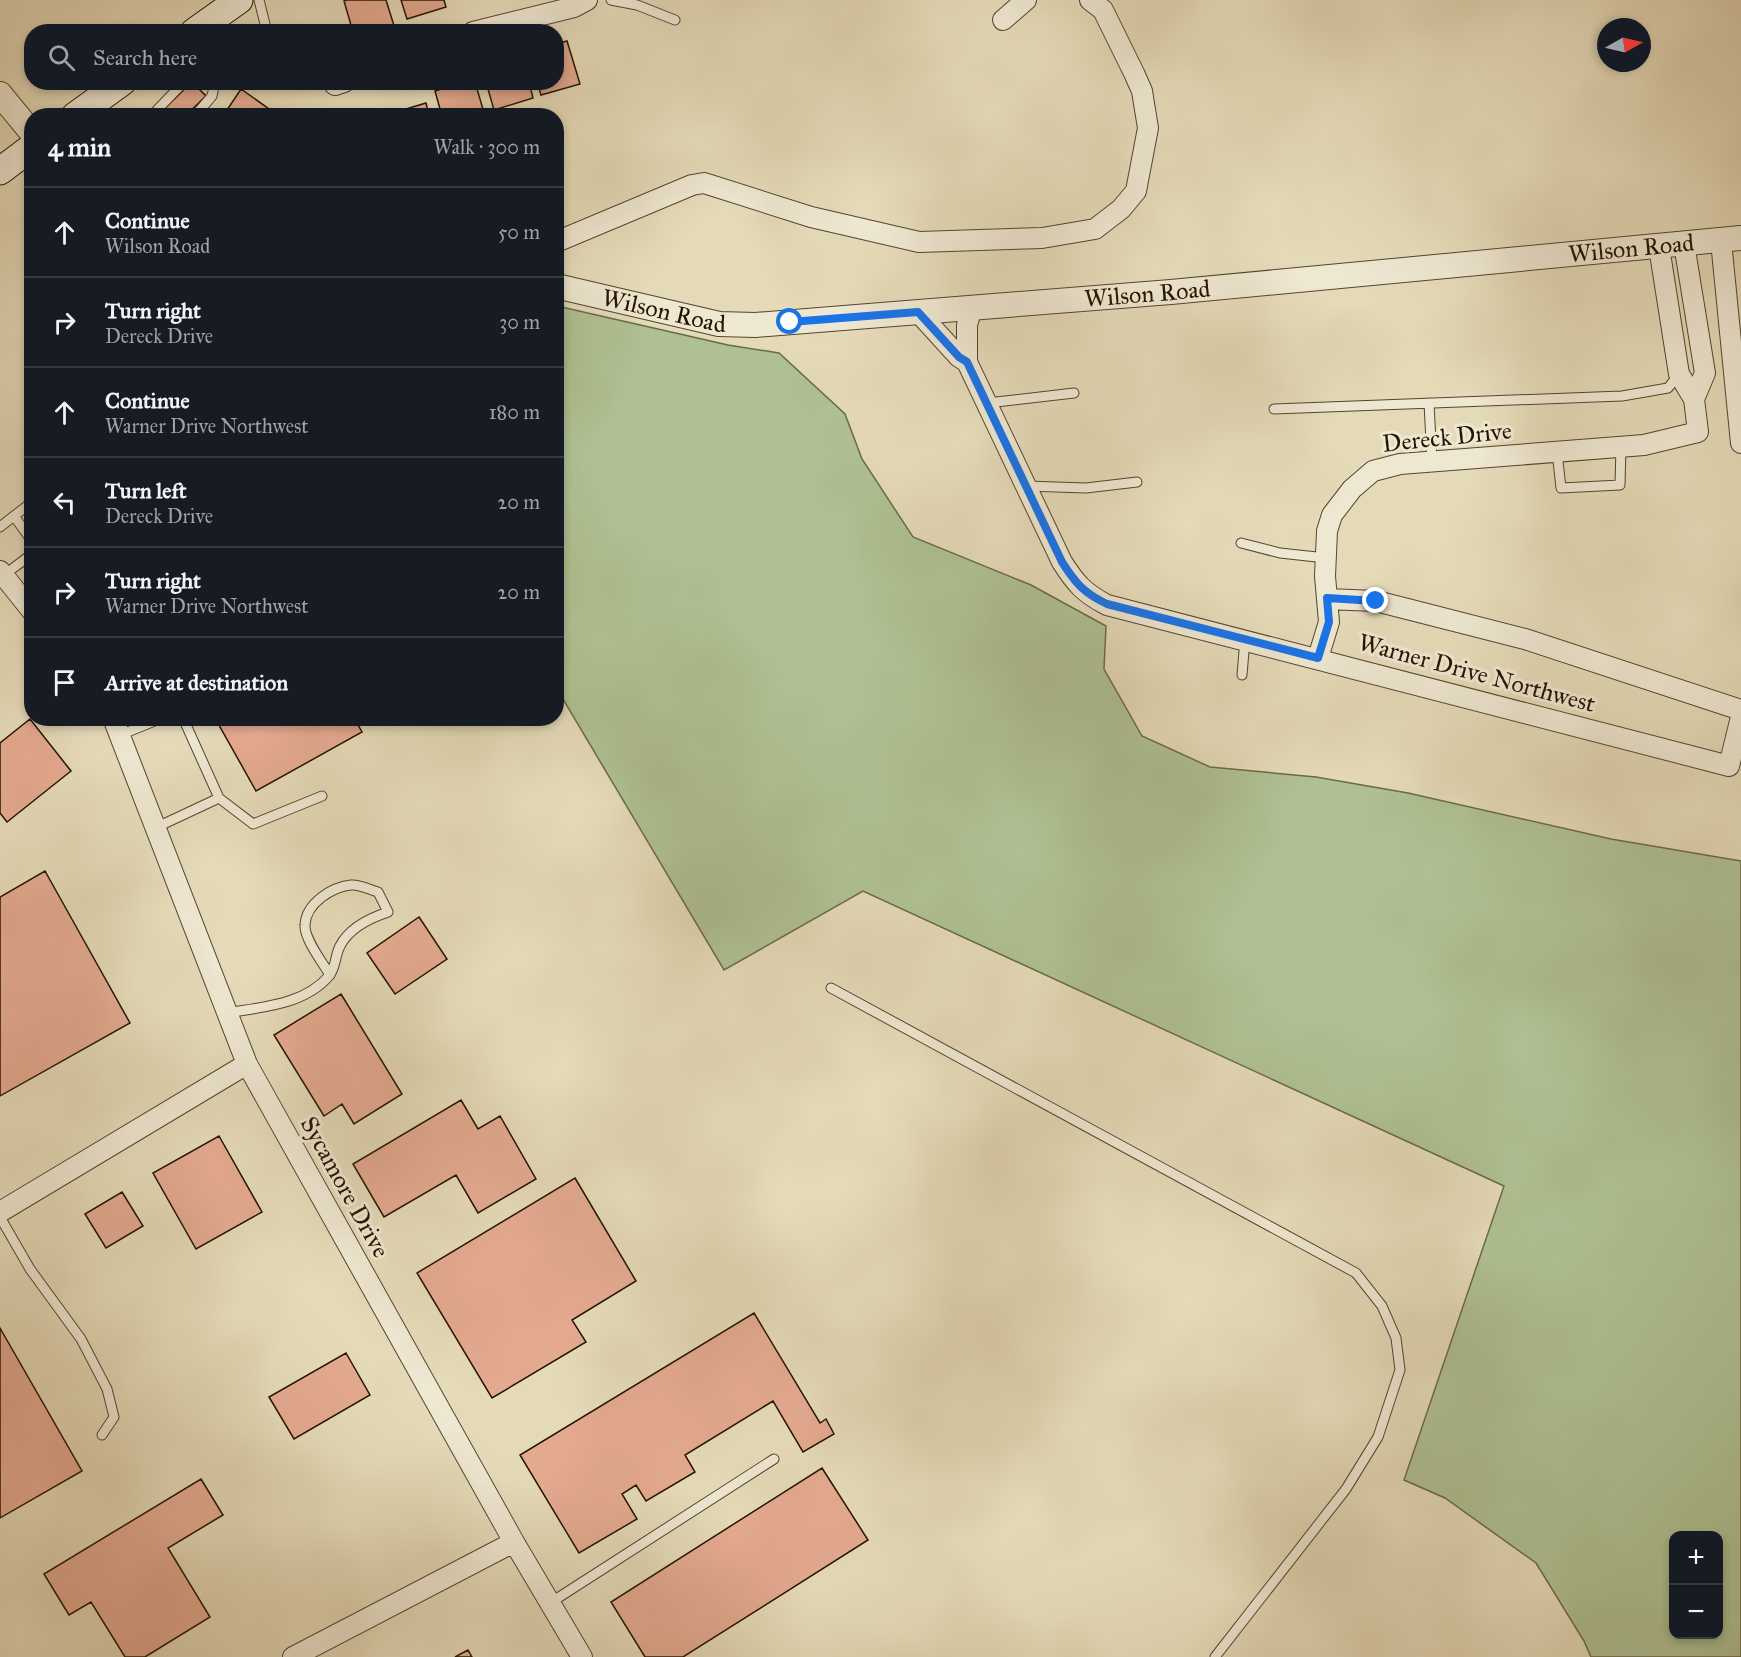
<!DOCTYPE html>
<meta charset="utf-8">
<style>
:root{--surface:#171b24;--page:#242831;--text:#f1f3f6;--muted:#9ea1a6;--line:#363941}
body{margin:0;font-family:"IM FELL Great Primer",serif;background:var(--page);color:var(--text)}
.controls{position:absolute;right:18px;bottom:18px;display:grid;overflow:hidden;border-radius:12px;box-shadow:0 3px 9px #0003}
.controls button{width:54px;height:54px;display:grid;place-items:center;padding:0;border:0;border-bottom:2px solid var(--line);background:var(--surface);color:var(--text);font:30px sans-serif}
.compass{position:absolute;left:1597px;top:18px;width:54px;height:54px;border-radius:50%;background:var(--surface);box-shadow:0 3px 9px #0003;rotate:82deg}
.stop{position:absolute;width:18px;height:18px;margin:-14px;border:4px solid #1a73e8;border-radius:50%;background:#fff}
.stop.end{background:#1a73e8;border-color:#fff;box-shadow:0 2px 6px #0008}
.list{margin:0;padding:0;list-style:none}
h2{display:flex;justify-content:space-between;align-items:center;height:78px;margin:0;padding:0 24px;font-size:26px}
h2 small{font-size:20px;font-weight:400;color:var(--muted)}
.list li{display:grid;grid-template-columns:39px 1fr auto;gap:18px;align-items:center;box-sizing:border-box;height:90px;padding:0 24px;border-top:2px solid var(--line)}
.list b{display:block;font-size:22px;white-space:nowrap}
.list p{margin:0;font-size:20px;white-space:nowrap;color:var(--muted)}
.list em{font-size:20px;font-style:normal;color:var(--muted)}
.icon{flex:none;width:33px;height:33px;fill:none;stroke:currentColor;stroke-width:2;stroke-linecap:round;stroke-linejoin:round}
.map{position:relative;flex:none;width:1741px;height:1657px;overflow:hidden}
.search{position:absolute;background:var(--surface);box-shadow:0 3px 9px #0003;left:24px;top:24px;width:540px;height:66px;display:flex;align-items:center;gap:15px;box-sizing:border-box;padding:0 21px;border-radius:24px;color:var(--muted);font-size:22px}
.panel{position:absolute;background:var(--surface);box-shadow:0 3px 9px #0003;left:24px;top:108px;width:540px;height:618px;border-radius:24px}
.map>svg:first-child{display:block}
.green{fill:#afc193;stroke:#6a6a4a;stroke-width:1.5;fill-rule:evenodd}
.building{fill:#e4aa90;stroke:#241300;stroke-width:1.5}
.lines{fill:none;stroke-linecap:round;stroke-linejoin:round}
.service-casing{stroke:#54452e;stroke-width:11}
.minor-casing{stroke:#54452e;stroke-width:22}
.tertiary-casing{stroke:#54452e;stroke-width:26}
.secondary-casing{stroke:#241300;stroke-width:29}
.service{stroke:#eee7d1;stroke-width:9}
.minor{stroke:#eee7d1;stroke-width:20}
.tertiary{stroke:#eee7d1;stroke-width:24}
.secondary{stroke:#eee7d1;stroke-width:27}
.route{stroke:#1a73e8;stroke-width:8}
.labels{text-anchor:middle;stroke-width:6;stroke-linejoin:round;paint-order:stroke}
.street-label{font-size:24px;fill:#241300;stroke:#eee7d1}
</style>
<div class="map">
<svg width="1741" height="1657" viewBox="0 0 1741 1657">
<rect width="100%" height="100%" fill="#e5dab8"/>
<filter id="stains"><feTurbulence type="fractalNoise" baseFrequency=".00333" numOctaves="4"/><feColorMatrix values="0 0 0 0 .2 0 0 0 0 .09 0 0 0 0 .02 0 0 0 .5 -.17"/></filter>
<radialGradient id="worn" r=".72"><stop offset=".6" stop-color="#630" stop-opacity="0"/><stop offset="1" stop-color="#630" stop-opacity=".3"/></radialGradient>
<path class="green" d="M557,306L728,345L779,353L845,414L862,459L913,537L1031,585L1106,626L1104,669L1142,736L1210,767L1316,777L1408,793L1611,839L1741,861V1657H1591L1584,1641L1536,1563L1445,1498L1404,1480L1504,1186L863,891L724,970L557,689ZM1674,1536H1718V1634H1674Z"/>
<path class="building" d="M347,0H386L396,32H353L344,1Z
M401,0H444L446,7L407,19Z
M567,41L580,84L541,95L537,82H556V44Z
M192,82L206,96L185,116H169L164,109Z
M464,82H475L485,116H442L435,91Z
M486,82H529L533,98L494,110Z
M241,89L279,116H223Z
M426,103L429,116L386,115Z
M215,718H354L362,732L256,791Z
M30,719L71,771L7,822L0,813V743Z
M45,871L130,1023L0,1096V897Z
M419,917L447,959L395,994L367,953Z
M341,994L402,1094L354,1124L342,1104L324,1116L274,1035Z
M461,1100L478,1129L500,1116L536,1179L478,1213L456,1175L384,1217L353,1164Z
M219,1136L262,1212L196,1249L153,1173Z
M575,1178L636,1281L572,1320L586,1342L492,1398L417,1273Z
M122,1192L143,1226L106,1248L85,1214Z
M754,1313L820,1423L826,1419L834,1434L803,1452L773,1401L685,1455L695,1472L646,1501L636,1485L622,1494L637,1519L579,1553L520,1455Z
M0,1328L82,1471L0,1518Z
M346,1353L370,1395L294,1439L269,1397Z
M822,1468L868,1540L683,1657H645L611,1602Z
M201,1479L223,1515L168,1548L210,1617L145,1657H125L91,1602L69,1615L44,1574Z
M468,1650L472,1657H455Z"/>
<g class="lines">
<g class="service-casing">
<path id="service" d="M259,0L267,32
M611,0L637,5L675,20
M160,116L157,110L184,82
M195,116L212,96L215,82
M987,403L1074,393
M1429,403L1432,462
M1274,409L1622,396L1668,388L1679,374
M1557,452L1561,488L1620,485L1621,447
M1026,486L1086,488L1137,482
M14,516L32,541
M0,527L32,502
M1241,543L1280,553L1326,558
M4,575L32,554
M1242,675L1245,639
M120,735L162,718
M219,798L253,824L322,796
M155,828L219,798L183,718
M831,988L1356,1273L1382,1306L1396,1338L1400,1370L1378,1437L1346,1489L1215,1657
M227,1013C262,1007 304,1005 329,976C336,968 335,955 340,946C349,928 370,918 388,912L378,892C370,890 360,884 351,885C332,887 306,903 305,925C304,939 323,963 330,975
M0,1217L30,1269L81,1339L107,1389L114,1417L102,1435
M550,1603L774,1459"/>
</g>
<g class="minor-casing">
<path id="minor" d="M1003,20L1026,0
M473,32L574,7L587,0
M335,85L344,82
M1721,241L1741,443
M556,242L692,185L704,183L811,217L919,242L1042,238L1095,229L1121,209L1136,191L1148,128L1142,91L1134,73L1103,10L1090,0
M1684,244L1705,373L1694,399
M972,308L967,325V362L1062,562C1076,584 1084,593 1107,605L1729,766L1741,717
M918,312L959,357L967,362
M0,571L32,611
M1327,599L1376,601L1525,639L1741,710
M1318,658L1329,622L1325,576L1327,531L1332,515L1352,489L1373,471L1400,464L1644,445L1698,432L1694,399L1679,374L1659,247
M113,718L247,1064L514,1542L582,1657
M0,1212L247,1064
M293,1657L514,1542"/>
</g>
<g class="tertiary-casing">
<g id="tertiary">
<path d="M0,94L32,133"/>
<path id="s1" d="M556,286L719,324L755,325L1171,292L1741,238"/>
</g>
</g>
<g class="secondary-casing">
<path id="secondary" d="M194,32L239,0
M75,116L122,82
M0,171L32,147"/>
</g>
<use href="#service" class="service"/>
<use href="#minor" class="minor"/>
<use href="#tertiary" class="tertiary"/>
<use href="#secondary" class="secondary"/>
</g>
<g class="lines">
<path class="route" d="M790,322L918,312L959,357L967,362L1062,562C1076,584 1084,593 1107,604L1318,658L1329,622L1327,598L1376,601"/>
</g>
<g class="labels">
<g class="street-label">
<text dy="8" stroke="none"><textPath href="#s1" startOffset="1083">Wilson Road</textPath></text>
<text dy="8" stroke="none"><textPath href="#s1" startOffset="597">Wilson Road</textPath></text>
<text dy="8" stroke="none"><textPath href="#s1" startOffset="111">Wilson Road</textPath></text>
<text transform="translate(1447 437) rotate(-6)" y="8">Dereck Drive</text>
<text transform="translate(1477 673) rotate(15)" y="8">Warner Drive Northwest</text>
<text transform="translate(345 1187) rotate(61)" y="8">Sycamore Drive</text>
</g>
</g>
<rect width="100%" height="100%" filter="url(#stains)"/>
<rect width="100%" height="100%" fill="url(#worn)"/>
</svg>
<div class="controls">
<button>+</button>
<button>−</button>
</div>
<svg class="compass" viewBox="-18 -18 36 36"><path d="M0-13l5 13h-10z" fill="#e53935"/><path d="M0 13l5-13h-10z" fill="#9ea1a6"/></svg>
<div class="stop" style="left:790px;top:322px"></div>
<div class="stop end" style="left:1376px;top:601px"></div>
<div class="search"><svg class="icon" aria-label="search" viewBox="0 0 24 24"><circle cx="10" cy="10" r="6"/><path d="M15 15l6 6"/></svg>Search here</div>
<section class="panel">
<h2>4 min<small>Walk · 300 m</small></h2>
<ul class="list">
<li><svg class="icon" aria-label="ahead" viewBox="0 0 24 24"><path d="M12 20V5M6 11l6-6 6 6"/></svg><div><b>Continue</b><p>Wilson Road</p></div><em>50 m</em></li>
<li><svg class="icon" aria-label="right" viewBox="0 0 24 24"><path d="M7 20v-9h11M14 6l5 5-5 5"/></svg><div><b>Turn right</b><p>Dereck Drive</p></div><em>30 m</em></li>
<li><svg class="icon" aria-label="ahead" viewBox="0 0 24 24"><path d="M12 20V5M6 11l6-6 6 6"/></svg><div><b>Continue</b><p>Warner Drive Northwest</p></div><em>180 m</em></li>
<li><svg class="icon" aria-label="left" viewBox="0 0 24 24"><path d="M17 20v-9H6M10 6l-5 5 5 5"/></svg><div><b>Turn left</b><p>Dereck Drive</p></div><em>20 m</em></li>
<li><svg class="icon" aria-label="right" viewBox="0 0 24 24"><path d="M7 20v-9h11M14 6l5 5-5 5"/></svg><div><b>Turn right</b><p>Warner Drive Northwest</p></div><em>20 m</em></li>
<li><svg class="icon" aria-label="arrive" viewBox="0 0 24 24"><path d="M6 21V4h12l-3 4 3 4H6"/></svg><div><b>Arrive at destination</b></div></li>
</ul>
</section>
</div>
